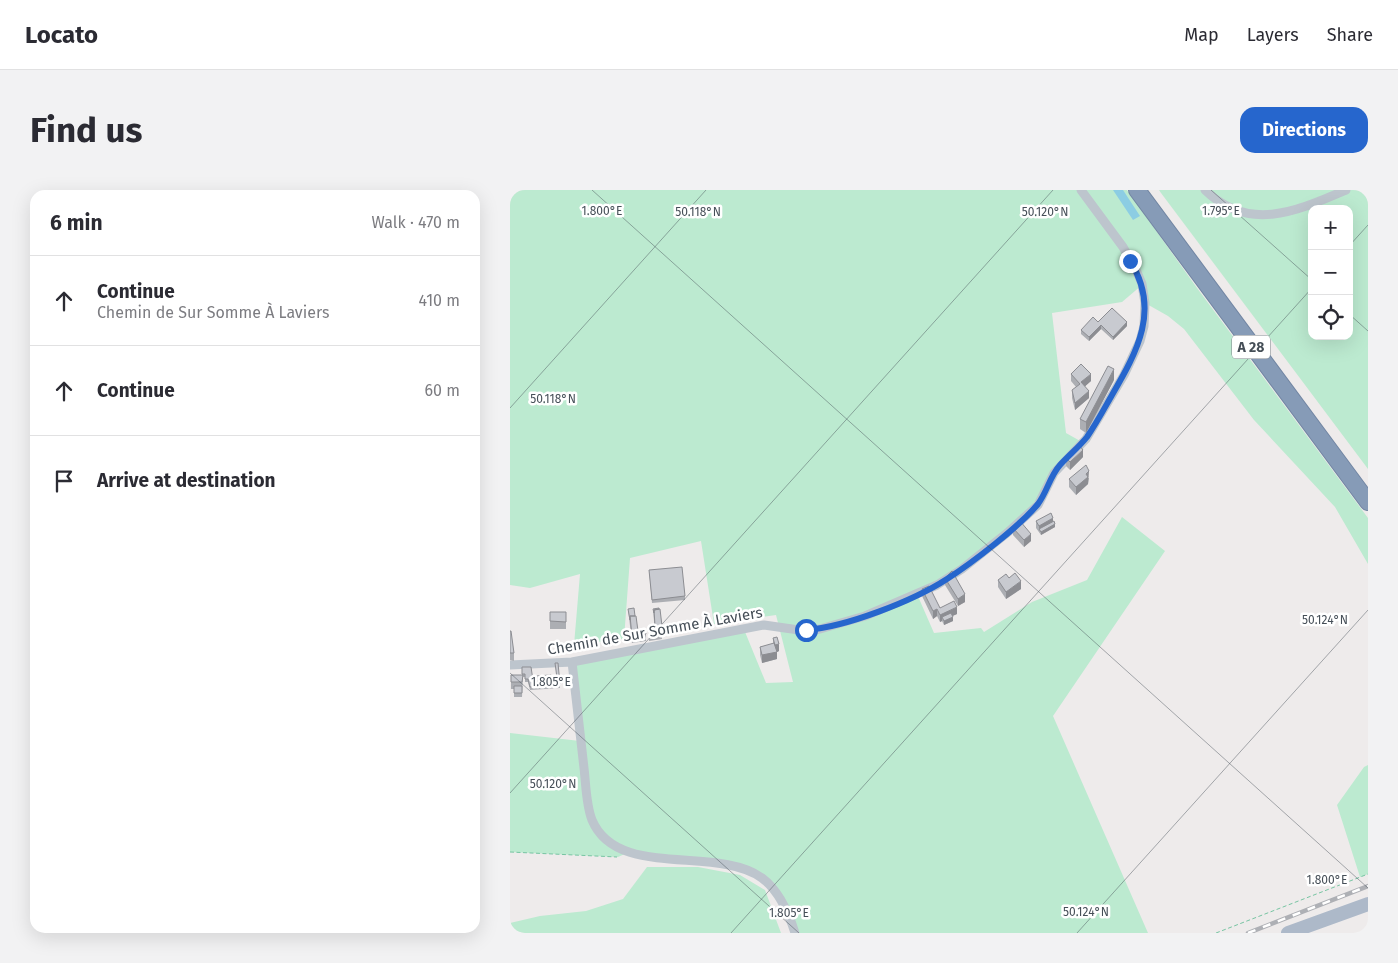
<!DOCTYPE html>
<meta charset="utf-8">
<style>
:root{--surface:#fff;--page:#f2f2f3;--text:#2b2b33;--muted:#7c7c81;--line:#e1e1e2;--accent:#2666cd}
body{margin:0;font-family:"Fira Sans",sans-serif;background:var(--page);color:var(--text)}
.controls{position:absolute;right:15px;top:15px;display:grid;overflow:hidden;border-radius:10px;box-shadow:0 5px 20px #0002}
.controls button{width:45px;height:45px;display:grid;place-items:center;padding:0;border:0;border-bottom:1px solid var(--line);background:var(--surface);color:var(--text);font:25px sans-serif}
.stop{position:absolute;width:15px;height:15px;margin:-11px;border:4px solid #2666cd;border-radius:50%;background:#fff}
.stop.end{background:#2666cd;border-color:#fff;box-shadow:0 1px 5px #0008}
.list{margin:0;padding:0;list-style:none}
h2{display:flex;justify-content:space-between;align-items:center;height:65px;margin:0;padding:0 20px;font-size:21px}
h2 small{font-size:16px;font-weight:400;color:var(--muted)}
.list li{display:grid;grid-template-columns:32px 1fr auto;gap:15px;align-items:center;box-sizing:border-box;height:90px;padding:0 20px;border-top:1px solid var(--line)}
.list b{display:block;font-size:19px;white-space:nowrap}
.list p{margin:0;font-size:16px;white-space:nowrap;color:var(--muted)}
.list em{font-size:16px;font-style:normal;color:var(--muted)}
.icon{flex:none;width:28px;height:28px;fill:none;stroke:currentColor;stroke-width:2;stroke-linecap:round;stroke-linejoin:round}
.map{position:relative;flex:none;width:858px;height:743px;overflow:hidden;border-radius:15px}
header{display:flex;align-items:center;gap:30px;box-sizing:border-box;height:70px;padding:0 25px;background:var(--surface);border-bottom:1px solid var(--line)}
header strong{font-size:24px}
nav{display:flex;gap:28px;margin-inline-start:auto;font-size:18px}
.intro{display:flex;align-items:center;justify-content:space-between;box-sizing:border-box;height:120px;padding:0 30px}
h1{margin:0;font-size:35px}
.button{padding:12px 22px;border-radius:15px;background:var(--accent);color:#fff;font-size:18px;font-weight:700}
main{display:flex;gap:30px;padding:0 30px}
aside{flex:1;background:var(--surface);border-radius:15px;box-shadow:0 5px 20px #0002}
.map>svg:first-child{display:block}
.green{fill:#bcead0;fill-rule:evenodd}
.water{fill:#8ccde3}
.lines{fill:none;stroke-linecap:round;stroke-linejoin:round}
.motorway-casing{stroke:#7286a3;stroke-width:18}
.path{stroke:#77c4a2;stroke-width:1;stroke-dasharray:4 2.5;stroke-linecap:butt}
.minor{stroke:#bdc5cd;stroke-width:9}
.primary{stroke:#adb9c9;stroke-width:14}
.motorway{stroke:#869bb7;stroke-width:16}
.rail-casing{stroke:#aeb0b5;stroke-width:4.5}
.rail{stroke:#fff;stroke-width:2.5;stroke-dasharray:8;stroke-linecap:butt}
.wall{fill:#acaeb3}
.shaded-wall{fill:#8c8d92}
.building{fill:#c8cad0;stroke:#8c8d92}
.route{stroke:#2666cd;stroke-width:6}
.ticks{fill:none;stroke:#454e57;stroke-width:1;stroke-opacity:0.45}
.labels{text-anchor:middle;stroke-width:5;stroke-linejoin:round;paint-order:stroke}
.shield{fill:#fff;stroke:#7d8389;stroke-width:1}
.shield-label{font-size:14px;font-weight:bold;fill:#454e57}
.street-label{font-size:15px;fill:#454e57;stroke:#fff}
.ticks-label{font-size:12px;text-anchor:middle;fill:#454e57;stroke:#fff;stroke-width:5;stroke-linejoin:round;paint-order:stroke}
</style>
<header>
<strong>Locato</strong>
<nav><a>Map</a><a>Layers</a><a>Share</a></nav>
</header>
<div class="intro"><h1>Find us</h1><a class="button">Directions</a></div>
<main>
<aside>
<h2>6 min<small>Walk · 470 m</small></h2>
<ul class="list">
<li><svg class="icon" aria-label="ahead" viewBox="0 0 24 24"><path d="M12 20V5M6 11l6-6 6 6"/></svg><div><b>Continue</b><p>Chemin de Sur Somme À Laviers</p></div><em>410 m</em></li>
<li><svg class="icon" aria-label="ahead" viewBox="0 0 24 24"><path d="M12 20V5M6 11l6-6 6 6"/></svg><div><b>Continue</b></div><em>60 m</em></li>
<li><svg class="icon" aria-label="arrive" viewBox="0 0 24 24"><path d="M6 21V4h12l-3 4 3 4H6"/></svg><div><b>Arrive at destination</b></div></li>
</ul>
</aside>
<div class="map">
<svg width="858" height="743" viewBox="0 0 858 743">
<rect width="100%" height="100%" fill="#eeebeb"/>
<path class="green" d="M0,0H617L687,98L858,328V374L825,317L744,230L674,139L658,126L635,113L632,95L612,112L542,123L556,243L572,252L551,274L532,308L452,379L407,404L424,443L471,438L474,442L522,412L577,390L612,327L655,361L543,526L638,743H284L259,694L227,678L117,663L108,667L0,662V543L70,551L62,472L233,437L256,493L283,492L266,425L204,434L191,351L120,368L114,449L64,455L70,384L20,398L0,395Z
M649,0H858V279L651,3ZM802,19H839V146H802Z
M858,575V684L850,687L827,615L854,577Z
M137,677H188L230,685L255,700L271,743H0V733L30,726L76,721L113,709Z"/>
<path class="water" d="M603,0H613L630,26L623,30Z"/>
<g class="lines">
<g class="motorway-casing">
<path id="motorway" d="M627,0L858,312"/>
</g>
<path class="path" d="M0,662L107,667
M706,743L858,684"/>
<path class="minor" d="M695,0C739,43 787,21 836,0
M62,472C66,507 70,543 74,578C76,595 76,615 82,630C107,690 207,655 252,688C268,700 279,724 285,743
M0,475L62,472L254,435L296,441L310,439L355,426L427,395L452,379L497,343L528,315L544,283L576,249L614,185L630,151L634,136L635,113L632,94L627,82L613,57L571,0"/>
<path class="primary" d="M778,743L858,714"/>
<use href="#motorway" class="motorway"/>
<g class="rail-casing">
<path id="rail" d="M738,743L858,696"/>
</g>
<use href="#rail" class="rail"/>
</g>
<path class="wall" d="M588,132L617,136L603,150L591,139L579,151L571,144V140Z
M561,184L581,191L575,196L579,208L565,220L562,208V200L566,197L561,191Z
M604,190L576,243L570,239V229Z
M573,267L560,280L556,276V268Z
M579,288L578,294L566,305L559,297V289Z
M526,331H543L545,337L531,345L526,338Z
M503,338L521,351L514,357L503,345Z
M139,380L175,406V410L142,413Z
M435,388L455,412L448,416L435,395Z
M499,388L511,399L496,409L488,397V390Z
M412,399L430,418L447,424L442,426L443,431L434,435L432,431L430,432L427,426L423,429L412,406Z
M118,419L128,441L136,444V451L122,453Z
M143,419L152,436V449L139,451V447L145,443Z
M40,422H56V439H40Z
M0,441L4,463V471L0,470Z
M263,448L269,461L267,462V469L252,473L250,465V457L263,454Z
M12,477L23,490L41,489L50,494V498L20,500L18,492H15V487H13L12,507H4V499H1V485H12Z"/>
<path class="shaded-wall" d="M617,132V136L603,150V147Z
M591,135V139L579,151V147Z
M604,179V190L576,243V232Z
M581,184V191L571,200V192Z
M579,201V208L565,220V213Z
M573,260V267L560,280V272Z
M579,281L578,294L566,305V297Z
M543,328V334H545V337L531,345V342L529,339V343V336Z
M521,344V351L514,357V350Z
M511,391V399L496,409V402Z
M455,404V412L448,416V409Z
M447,417V424L434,430L432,427V431L430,432V425Z
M427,419V426L423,429V421Z
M443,427V431L434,435V431Z
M269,454V461L267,462V469L252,473V465L265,455Z"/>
<path class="building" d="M602,118L617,132L603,147L591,135L579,147L571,140L583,127L588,132Z
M571,174L581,184L571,192L579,201L565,213L562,200L570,194L561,184Z
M598,176L604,179L576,232L570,229Z
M569,255L573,260L560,272L556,268Z
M576,275L579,281L576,284L578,287L566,297L559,289Z
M541,323L543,328L529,336L526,331Z
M510,331L521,344L514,350L503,338Z
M544,331L545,334L531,342L529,339Z
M172,377L175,406L142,410L139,380Z
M442,381L455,404L448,409L435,388Z
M505,383L511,391L496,402L488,390L496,384L499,388Z
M419,396L430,418L444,411L447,417L430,425L427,419L423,421L412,399Z
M124,418L125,426H120V430L118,419Z
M149,418V419L144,420V423L143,419Z
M150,419L152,436H145L144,420Z
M40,422H56V432L40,431Z
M441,423L443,427L434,431L432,427Z
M120,426H126L128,441H135L136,444L122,446Z
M151,439L152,446L139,447L140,444L146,443L145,440Z
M0,441H1L4,463H0Z
M267,447L269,454L265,455L263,448Z
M264,453L267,462L252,465L250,457Z
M45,473H48L50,494L41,495V489L47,488Z
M12,477H21L23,490H26L27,496L20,497L18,489H15V484H12Z
M1,485H13L12,492H1Z
M41,485V491L27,493L26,486Z
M4,496H12V503H4Z"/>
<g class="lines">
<path class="route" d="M296,440C336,437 403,411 437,389C462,373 510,336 528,314C537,302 540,286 550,275C559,265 569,257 577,247C586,234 594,219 602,205C627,162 651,119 620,71"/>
</g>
<path class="ticks" d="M82,0L858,698M701,0L802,90M839,56L858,35M839,124L858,141M0,218L196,0M0,483L289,743M0,603L543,0M221,743L802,98M567,743L858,420"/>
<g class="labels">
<rect class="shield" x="722" y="145.5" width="38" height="23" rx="4"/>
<g class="shield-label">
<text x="741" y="162">A 28</text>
</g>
<g class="street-label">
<text transform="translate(145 441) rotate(-10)" y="5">Chemin de Sur Somme À Laviers</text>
</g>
</g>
<g class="ticks-label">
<text x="92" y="25">1.800°E</text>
<text x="711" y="25">1.795°E</text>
<text x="188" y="26">50.118°N</text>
<text x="535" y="26">50.120°N</text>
<text x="43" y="213">50.118°N</text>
<text x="815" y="434">50.124°N</text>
<text x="41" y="496">1.805°E</text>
<text x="43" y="598">50.120°N</text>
<text x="817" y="694">1.800°E</text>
<text x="576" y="726">50.124°N</text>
<text x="279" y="727">1.805°E</text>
</g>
</svg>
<div class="controls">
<button>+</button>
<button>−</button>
<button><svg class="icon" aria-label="locate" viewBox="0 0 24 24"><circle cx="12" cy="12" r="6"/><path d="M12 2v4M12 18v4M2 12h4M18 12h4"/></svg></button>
</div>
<div class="stop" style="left:296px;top:440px"></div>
<div class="stop end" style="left:620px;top:71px"></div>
</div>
</main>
